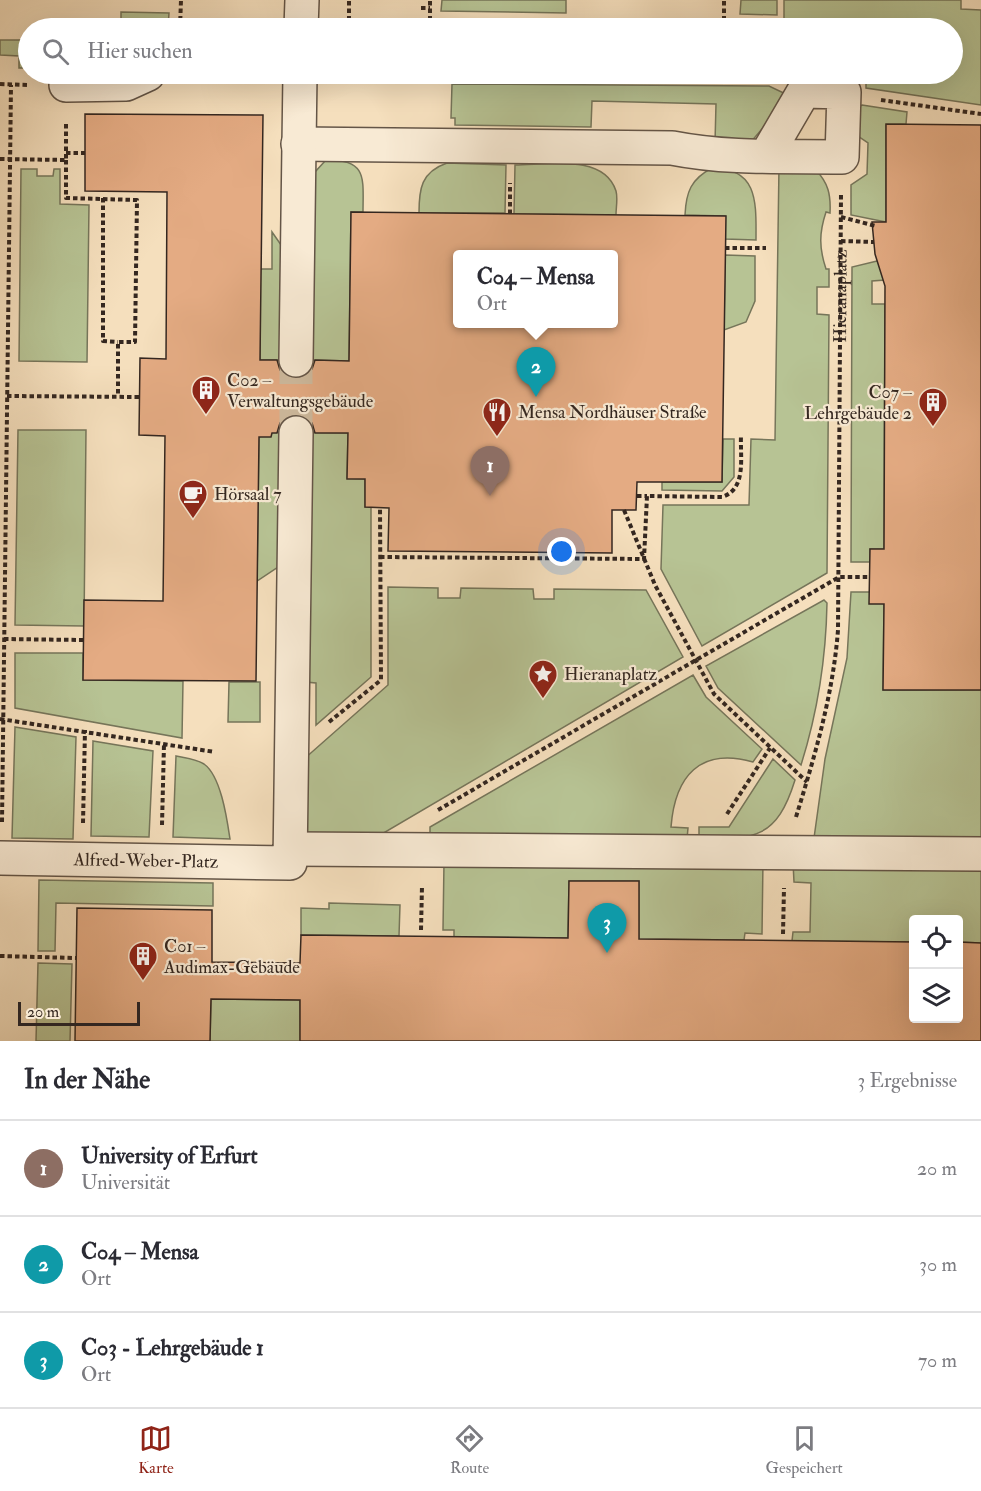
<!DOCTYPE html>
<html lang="de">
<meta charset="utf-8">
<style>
:root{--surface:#fff;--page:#f2f2f3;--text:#2b2b33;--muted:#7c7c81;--line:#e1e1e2;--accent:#8f2418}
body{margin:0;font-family:"IM FELL Double Pica",serif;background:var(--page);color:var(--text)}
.controls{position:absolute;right:18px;bottom:18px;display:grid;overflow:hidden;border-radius:6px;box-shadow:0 6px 24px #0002}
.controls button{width:54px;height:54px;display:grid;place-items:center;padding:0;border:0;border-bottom:2px solid var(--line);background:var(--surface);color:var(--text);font:30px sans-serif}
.scale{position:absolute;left:18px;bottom:15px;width:122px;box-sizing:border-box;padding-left:6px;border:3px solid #342720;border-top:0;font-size:16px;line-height:21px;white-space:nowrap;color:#342720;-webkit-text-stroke:4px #f8ead4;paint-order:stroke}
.you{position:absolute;left:562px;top:552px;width:21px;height:21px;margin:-15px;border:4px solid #fff;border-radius:50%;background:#1a73e8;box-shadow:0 0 0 9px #1a73e833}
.badge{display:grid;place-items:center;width:39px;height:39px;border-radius:50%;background:var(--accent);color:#fff;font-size:20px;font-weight:700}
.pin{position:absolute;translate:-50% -50px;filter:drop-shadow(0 2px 3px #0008)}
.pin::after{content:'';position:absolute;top:32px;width:21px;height:18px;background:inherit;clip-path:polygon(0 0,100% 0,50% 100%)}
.popup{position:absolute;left:453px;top:250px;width:165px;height:78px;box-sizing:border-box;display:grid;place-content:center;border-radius:6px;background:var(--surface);filter:drop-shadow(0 2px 4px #0005);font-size:20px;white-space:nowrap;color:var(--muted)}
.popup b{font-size:22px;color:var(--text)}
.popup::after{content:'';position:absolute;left:50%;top:100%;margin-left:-12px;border:12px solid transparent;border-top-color:var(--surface)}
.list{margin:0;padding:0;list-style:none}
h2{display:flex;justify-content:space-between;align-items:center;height:78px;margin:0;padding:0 24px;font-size:26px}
h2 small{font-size:20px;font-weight:400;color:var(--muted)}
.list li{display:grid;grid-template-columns:39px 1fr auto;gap:18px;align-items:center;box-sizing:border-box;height:96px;padding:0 24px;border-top:2px solid var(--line)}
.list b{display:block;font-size:22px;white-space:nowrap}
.list p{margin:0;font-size:20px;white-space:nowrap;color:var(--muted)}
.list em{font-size:20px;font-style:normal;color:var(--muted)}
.icon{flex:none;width:33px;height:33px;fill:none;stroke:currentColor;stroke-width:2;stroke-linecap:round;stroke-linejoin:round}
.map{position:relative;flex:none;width:981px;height:1041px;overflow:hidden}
.search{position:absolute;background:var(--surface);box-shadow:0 6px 24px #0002;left:18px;right:18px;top:18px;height:66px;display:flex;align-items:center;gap:15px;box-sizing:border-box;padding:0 21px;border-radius:33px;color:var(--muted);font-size:22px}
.sheet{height:366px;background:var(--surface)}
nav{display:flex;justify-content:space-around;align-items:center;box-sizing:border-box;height:84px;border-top:2px solid var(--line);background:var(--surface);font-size:16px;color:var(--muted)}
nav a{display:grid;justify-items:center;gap:3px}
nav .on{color:var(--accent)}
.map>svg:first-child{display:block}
.green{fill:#b7c394;stroke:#76755a;stroke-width:1.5}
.building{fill:#e4ab83;stroke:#342720;stroke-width:1.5;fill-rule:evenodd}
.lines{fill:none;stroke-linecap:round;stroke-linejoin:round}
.minor-tunnel{stroke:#ceba9e;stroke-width:33;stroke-dasharray:33 16;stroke-linecap:butt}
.minor-casing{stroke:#645547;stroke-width:36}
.path{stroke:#342720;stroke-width:4;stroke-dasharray:4.5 3;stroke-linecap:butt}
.minor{stroke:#f8ead4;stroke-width:33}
.labels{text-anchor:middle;stroke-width:4.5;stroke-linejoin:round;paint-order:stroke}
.street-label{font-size:18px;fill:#342720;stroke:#f8ead4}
.poi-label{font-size:18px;fill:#342720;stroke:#f8ead4;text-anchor:start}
</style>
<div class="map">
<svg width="981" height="1041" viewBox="0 0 981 1041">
<rect width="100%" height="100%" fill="#f5dfbd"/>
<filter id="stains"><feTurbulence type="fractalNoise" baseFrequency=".00333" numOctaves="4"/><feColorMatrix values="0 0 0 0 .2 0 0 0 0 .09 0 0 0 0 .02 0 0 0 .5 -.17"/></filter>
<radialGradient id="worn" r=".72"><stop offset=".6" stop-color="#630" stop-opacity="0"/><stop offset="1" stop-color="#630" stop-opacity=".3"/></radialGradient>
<path class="green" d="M442,0H566V13L441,11Z
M741,0H777V15L740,14Z
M784,0H961V9L981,10V105L866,88V74H952V28H790V25H784Z
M121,12L169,13L168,28H121Z
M448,23H501V28H448Z
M548,24L620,25V28H548Z
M627,24L712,26V28H627Z
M0,40H28V68H19V56L0,55Z
M452,84L769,86L790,96L750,143H715L716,104L592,101L591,127L455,125V118H451Z
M862,105L907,112L906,124L886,125V222L851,215V185L867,174L868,143L852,132V111Z
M326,160C368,159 363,179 363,212H351L349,361L309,360L312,182L315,172Z
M447,163L506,165L505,213H419C419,189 421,172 447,163Z
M515,165C546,165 604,153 616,191C618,198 616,207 616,215L514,214Z
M779,166L816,170C828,183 831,194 830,213L826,212C819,233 819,248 826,269H829V287H817V314L829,315L827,573L702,646L661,569L663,505H749L751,439L775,440Z
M712,168C759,168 756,204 756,240L725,239V216L685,215C686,192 691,179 712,168Z
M21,169H37V176H53L54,169H60V204L89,205L87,362L19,361Z
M272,232L286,252L285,360H260V269H272Z
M725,255L755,256V301L746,322L724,330Z
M877,261H885V280L872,281V304H885L884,549H870V562H851L852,267Z
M18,430H86L84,626L15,625Z
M272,432H285L284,563L257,581L259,437Z
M308,432L348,433L347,478L365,479V507H371V677L316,725V683L305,682Z
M723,439H734V477L722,491L662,490V482H722Z
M388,587L438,588V598H460L461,588L533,589L534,599H554V589L646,590L683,657L370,841L306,840L304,759L388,685Z
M851,592H869L884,604L883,690H981V841L814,838L825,759L847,658Z
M824,600L827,603C826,659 818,711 801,765L718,688L706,666Z
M15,653H83V680L183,681L182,738L15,708Z
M693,675L706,697L762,749L753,762C700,747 675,776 671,827L688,828L687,839L430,840V827Z
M229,682H260V722H228Z
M15,727L76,737L73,839L12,838Z
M93,741L153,751L149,837L91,836Z
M176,756C185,758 196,759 204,764C221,776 227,819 230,839L173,837Z
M773,759L795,780C777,838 755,840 699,839V827H729Z
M763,860L762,934L745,933L744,940L639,939V881H569L568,938L454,937V930H443L444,862Z
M793,862L981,864V943L959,942L958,920H914L913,942L792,941L793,932H810L811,883L794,882Z
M39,880L213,883V906L56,903L55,951H38Z
M329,903L400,905L399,936L301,935V908L329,909Z
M38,963L72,964L70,1041H36Z
M211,999L300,1000V1041H308H210Z"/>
<path class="building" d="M85,114L263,115L260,360H277L280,370L287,376L295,379L306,376L312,369L315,360L349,361L351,212L726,216L722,482H637L636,510H612V553L388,551L389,508L365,507V479H347L348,433H315L312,423L305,417L297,414L287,416L280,423L277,433H272L271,437H259L256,681L83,680L84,600L163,601L165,436L139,435L140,358L166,359L167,192L85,191ZM458,255H614V324H458Z
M886,124L981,125V690H883L884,604H869L870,549H884L885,286L875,254L872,222H886Z
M569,881H639V939L914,942V1018H958V942L981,943V1041H300V1000L211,999L210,1041H75L77,908L212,910V962L300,963L301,935L568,938Z"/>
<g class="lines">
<path class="minor-tunnel" d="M296,433V360"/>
<g class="minor-casing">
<g id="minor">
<path d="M301,28L302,0"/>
<path d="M66,85L126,84L148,74"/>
<path d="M298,144L672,148C728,159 785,156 842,157L844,92L804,91L766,156"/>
<path d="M296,360L300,74"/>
<path d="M291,849L981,854"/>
<path id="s2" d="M0,858L290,863L296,433"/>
</g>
</g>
<g class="path">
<path d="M421,8H430"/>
<path d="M180,28L181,0"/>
<path d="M349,28V0"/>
<path d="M430,28V0"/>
<path d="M724,28V0"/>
<path d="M454,74L766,78"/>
<path d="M0,84L29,85"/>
<path d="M881,100L981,114"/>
<path d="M66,153H85"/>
<path d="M0,159L66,160V122"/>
<path d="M66,160V198L137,200L135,342H118V396"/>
<path d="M103,198V341L118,342"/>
<path d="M510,214V183"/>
<path d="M841,217L876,226"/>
<path d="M841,241L874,242"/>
<path d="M725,248H766"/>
<path d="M7,396L140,397"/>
<path d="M637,496H647"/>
<path d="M624,510L655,585L714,694L807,782"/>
<path d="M380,557L644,559L647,496L722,497C747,489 740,457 741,436"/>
<path d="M4,639L83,640"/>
<path d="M0,719L215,752"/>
<path d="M329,722L381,680L380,507"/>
<path d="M438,810L839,577H870"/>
<path d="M727,814L770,748"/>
<path id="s1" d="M796,817C815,755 833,695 838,630L841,193"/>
<path d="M2,822L11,85"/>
<path d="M83,823L85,730"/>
<path d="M162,825L164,744"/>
<path d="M421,930L422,886"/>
<path d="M783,934L784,888"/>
<path d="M0,956L76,958"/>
</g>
<use href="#minor" class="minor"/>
</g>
<defs>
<g id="building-pin" transform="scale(1.5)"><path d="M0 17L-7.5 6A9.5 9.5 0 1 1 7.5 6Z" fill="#8f2418" stroke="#f8ead4"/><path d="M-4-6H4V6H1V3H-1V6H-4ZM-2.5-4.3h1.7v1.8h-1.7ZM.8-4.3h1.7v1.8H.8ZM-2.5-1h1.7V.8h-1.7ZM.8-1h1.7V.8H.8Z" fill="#fff"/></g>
<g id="restaurant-pin" transform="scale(1.5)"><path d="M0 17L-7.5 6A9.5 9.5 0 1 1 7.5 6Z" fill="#8f2418" stroke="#f8ead4"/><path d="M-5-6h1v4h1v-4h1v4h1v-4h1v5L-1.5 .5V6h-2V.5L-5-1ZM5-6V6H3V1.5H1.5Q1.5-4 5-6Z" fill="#fff"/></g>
<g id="cafe-pin" transform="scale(1.5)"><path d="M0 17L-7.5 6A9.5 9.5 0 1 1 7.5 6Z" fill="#8f2418" stroke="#f8ead4"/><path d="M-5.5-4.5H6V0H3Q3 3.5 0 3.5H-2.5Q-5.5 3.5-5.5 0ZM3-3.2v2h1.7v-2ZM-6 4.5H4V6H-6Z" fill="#fff"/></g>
<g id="sight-pin" transform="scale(1.5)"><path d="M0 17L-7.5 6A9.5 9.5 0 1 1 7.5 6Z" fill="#8f2418" stroke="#f8ead4"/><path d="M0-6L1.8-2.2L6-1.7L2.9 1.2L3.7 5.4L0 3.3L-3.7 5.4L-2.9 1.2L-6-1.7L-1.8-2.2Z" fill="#fff"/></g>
</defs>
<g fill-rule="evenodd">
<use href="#building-pin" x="206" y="390"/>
<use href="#building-pin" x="933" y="402"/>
<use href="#restaurant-pin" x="497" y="412"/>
<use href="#cafe-pin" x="193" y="494"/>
<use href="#sight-pin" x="543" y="674"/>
<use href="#building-pin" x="143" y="956"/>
</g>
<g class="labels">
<g class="street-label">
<text dy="6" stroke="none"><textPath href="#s1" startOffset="526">Hieranaplatz</textPath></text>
<text dy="6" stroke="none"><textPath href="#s2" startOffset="146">Alfred-Weber-Platz</textPath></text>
</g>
<g class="poi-label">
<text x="227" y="386">C02 –<tspan x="227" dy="21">Verwaltungsgebäude</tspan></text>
<text x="912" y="398" text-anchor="end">C07 –<tspan x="912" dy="21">Lehrgebäude 2</tspan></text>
<text x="518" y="418">Mensa Nordhäuser Straße</text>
<text x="214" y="500">Hörsaal 7</text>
<text x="564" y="680">Hieranaplatz</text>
<text x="164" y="952">C01 –<tspan x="164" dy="21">Audimax-Gebäude</tspan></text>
</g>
</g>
<rect width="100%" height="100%" filter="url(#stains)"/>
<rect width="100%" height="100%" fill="url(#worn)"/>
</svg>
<div class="controls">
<button><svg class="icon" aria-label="locate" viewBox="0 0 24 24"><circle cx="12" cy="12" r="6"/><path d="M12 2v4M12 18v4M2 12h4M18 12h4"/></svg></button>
<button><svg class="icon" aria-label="layers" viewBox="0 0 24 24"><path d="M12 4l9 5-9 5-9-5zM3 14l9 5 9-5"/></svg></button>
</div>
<div class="scale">20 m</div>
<div class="you"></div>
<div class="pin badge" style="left:490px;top:496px;background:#8d6e63">1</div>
<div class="pin badge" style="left:536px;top:397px;background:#0f9aa8">2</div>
<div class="popup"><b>C04 – Mensa</b>Ort</div>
<div class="pin badge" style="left:607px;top:953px;background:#0f9aa8">3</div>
<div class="search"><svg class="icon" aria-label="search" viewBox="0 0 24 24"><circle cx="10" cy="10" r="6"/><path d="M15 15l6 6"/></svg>Hier suchen</div>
</div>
<section class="sheet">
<h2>In der Nähe<small>3 Ergebnisse</small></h2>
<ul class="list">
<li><span class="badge" style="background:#8d6e63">1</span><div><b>University of Erfurt</b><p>Universität</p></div><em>20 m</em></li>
<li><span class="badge" style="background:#0f9aa8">2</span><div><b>C04 – Mensa</b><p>Ort</p></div><em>30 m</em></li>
<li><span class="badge" style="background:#0f9aa8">3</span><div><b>C03 - Lehrgebäude 1</b><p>Ort</p></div><em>70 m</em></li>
</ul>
</section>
<nav>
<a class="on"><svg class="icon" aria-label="map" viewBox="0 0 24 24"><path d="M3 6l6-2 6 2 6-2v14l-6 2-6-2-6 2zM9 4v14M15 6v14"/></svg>Karte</a>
<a><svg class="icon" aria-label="directions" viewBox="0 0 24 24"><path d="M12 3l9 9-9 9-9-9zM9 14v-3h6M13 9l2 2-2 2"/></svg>Route</a>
<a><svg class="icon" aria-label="saved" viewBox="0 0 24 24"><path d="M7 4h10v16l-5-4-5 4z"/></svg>Gespeichert</a>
</nav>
